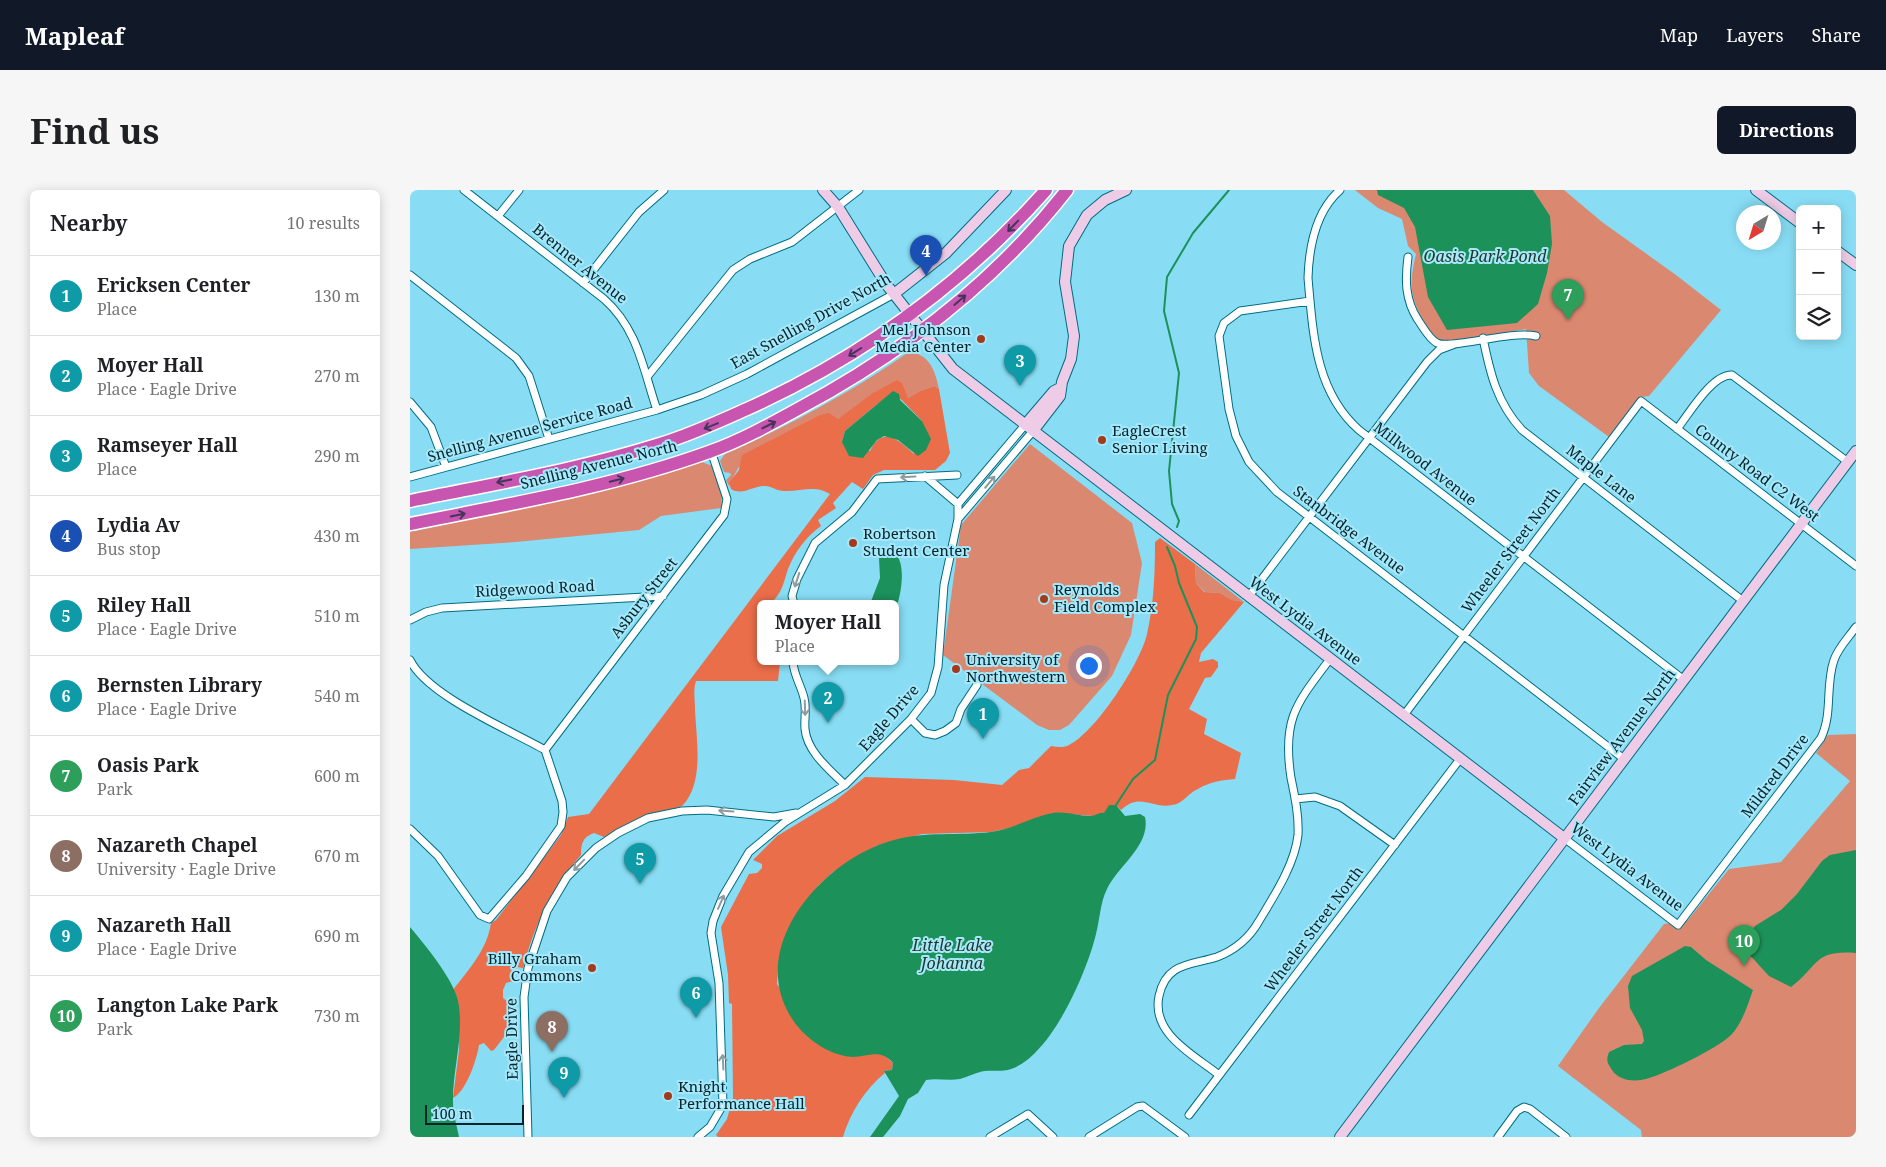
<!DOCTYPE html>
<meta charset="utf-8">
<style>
:root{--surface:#fff;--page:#f6f6f6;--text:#202124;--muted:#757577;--line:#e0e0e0;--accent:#111827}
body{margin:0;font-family:"Noto Serif",serif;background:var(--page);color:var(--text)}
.controls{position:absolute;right:15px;top:15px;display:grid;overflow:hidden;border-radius:8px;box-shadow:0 2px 12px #0003}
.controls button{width:45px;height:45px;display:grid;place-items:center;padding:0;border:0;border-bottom:1px solid var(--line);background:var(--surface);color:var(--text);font:25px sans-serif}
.compass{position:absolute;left:1326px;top:15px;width:45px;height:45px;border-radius:50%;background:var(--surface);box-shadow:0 2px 12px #0003;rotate:218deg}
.scale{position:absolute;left:15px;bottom:12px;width:99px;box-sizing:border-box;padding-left:5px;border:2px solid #00242c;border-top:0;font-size:14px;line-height:18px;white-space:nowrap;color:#00242c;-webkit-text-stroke:4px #a6e8fa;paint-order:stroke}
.you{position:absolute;left:678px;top:475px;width:18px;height:18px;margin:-12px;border:4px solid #fff;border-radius:50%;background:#1a73e8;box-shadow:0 0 0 8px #1a73e833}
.badge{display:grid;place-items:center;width:32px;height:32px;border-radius:50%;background:var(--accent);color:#fff;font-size:16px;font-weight:700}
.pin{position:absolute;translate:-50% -41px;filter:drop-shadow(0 1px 2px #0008)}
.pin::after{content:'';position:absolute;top:26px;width:18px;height:15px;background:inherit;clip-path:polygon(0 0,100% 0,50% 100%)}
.popup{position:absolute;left:347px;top:410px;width:142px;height:65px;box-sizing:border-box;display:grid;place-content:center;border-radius:8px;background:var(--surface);filter:drop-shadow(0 1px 4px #0005);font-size:16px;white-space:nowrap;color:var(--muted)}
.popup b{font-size:19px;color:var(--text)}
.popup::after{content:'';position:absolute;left:50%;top:100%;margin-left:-10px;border:10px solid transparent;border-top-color:var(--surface)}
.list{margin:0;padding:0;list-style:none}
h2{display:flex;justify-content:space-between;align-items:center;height:65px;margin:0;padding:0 20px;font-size:21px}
h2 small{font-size:16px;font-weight:400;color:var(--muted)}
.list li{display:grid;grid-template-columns:32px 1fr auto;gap:15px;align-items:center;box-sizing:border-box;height:80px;padding:0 20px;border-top:1px solid var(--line)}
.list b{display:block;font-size:19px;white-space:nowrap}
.list p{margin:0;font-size:16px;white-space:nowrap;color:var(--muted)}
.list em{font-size:16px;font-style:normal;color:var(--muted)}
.icon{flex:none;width:28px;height:28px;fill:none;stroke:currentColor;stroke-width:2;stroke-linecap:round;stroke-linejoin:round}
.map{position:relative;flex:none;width:1446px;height:947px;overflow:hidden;border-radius:8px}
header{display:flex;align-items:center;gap:30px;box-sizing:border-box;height:70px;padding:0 25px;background:var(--accent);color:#fff}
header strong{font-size:24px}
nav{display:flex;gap:28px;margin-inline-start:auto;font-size:18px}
.intro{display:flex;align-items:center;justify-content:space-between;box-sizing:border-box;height:120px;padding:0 30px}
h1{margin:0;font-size:35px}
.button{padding:12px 22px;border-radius:8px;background:var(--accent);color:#fff;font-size:18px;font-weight:700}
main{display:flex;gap:30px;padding:0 30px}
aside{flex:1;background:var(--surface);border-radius:8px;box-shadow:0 2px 12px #0003}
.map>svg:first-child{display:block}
.green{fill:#db8870}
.forest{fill:#eb6e4b;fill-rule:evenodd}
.water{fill:#1c915a}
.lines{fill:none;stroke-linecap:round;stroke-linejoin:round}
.stream{stroke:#1c915a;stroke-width:2}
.street-casing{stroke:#006d81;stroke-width:9}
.secondary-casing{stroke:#006d81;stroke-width:12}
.highway-casing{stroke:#fff;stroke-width:15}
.street{stroke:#fff;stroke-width:7}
.secondary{stroke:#eecce7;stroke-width:10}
.highway{stroke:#c855b0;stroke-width:12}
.oneway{stroke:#46355a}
.oneway2{stroke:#8c9ca0}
.poi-dot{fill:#a23b1c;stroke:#a6e8fa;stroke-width:2}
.labels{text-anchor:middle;stroke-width:4;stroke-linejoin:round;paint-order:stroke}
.street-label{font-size:15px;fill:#00242c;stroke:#a6e8fa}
.poi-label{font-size:15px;fill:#00242c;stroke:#a6e8fa;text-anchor:start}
.water-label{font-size:16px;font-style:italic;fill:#1f3628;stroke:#a6e8fa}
</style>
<header>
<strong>Mapleaf</strong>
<nav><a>Map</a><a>Layers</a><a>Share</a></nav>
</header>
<div class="intro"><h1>Find us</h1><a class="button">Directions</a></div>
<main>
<aside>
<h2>Nearby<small>10 results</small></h2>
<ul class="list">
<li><span class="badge" style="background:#0f9aa8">1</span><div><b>Ericksen Center</b><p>Place</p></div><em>130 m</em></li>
<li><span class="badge" style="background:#0f9aa8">2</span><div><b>Moyer Hall</b><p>Place · Eagle Drive</p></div><em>270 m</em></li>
<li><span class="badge" style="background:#0f9aa8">3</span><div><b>Ramseyer Hall</b><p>Place</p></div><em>290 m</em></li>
<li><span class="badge" style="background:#1a4fb4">4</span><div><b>Lydia Av</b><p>Bus stop</p></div><em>430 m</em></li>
<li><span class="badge" style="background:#0f9aa8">5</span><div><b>Riley Hall</b><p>Place · Eagle Drive</p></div><em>510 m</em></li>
<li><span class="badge" style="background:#0f9aa8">6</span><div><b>Bernsten Library</b><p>Place · Eagle Drive</p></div><em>540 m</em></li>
<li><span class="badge" style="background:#2e9e5b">7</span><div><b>Oasis Park</b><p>Park</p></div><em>600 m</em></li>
<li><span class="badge" style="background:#8d6e63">8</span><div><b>Nazareth Chapel</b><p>University · Eagle Drive</p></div><em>670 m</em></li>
<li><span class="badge" style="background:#0f9aa8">9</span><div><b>Nazareth Hall</b><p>Place · Eagle Drive</p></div><em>690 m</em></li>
<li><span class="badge" style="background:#2e9e5b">10</span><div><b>Langton Lake Park</b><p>Park</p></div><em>730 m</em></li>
</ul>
</aside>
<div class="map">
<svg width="1446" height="947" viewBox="0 0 1446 947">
<rect width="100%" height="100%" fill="#88ddf4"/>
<path class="green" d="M945,0H1154L1192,32L1266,85L1311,120L1239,206L1231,207L1199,247L1129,196L1119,183L1116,139L1035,153C1025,149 1022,144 1016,135C999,108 999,94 1006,64L998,56L992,29L968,18Z
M500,161H505V163C522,168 526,185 529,199L524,196L510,201L498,208L446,217L428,229L328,278L319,296L316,290L321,285L320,283L314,282L310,271L315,264C380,235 442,202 500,161Z
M620,254L722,333L732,373L721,445L702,486L659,535L650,540H639L627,535L533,465L551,335Z
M292,272L302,276L312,307L311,318L251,326L229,340L106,352L0,359V342L185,303Z
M785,374L834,412L822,410L810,403L795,402L786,393Z
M1446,544V947H1232L1231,940L1148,876L1189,818L1254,734L1278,730L1319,679L1371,672L1440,591L1406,563L1418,545Z"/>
<path class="forest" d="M487,190L492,193L498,208L510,201L524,196L529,199L540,263L536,271L525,280H474L463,285L453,299L442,292L423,313L426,318L408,330L411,336C396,347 385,361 378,379C374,391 373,400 364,410L365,414H350V472H370L368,491H286C283,500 285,510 285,519C286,548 295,593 272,616L229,629L194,647L184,643C172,647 171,655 171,665C141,699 125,734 113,778L107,777L103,791L96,793L93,800V808L102,815L100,839L84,860L81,861L74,853L69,855C67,869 56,902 43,908L49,860L47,807L43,800C59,779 77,760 81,733L86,730L151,645L158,627L179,624L420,304C404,294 391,302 374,301C367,301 361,296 355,296C342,296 333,306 321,299L319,293L329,280L332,265L410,225L419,223L428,229L463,203ZM483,201L512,231L504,264C489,250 472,235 460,261L432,252L435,241Z
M750,348L785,374L786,393L794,402L810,403L822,410L834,412L791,463L789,472L803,469L808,472V477L801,487L795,488L779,519L797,529L794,544L831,563L825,589C812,590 799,592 788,599C778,603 773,614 762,615C742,619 730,602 711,620L706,615L694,623L683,626L645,623L600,638L581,642L512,644L466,656L423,682L408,696L369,767L367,794L415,858L441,867L465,863L473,864L483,873L482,880L474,881L475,883C455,899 440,923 433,947H308L306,945L317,929L323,908L322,814L319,813L318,785L311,737L339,684L347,683L352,678V674L343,670L367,646L425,611L455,587L544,590L592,595L609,580L619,578L641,556C647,557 654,558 659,555C686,542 731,472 737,444C744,413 745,383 745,352Z"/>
<path class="water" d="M967,0H1123L1140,26L1142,54L1137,83L1128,114L1107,133L1037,140L1018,107L1005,37L994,18L968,5Z
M483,201L489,204L490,210L512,231L521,249L516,260L508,266L488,250L474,246L467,250L453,268L439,266L432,252L435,241Z
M479,361C499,364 491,406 486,418V414H460L470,388L469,368Z
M699,615H706L715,626L730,624L735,627C741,655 708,676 697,699C690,713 690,729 686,744C677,782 641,866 601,879C592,882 584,880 575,881C566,882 558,887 550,889C538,891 527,888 516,890L508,903L498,909L490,926L473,947H460L489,906L474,881L482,880L483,873C470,858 459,867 442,867C415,865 388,843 377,820C341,749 418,667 484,650C516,641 549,646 581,642C603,639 621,627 643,623C655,621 668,626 680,626C686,626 689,622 694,623Z
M1446,660V763C1403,760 1410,775 1381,797L1359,786L1336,761L1339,745L1345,736L1371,720L1387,704L1412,671L1420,665Z
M0,737C15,755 40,785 47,807C56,840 42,880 43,913C43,924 47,936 49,947H0Z
M1275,756L1281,757L1296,770L1343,800C1338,814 1332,834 1321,845C1308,858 1255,884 1236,889C1225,892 1209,891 1202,880C1197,873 1196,870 1199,862L1214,855L1232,854L1234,851L1232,840L1220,818L1218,796L1222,786Z"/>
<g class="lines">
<path class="stream" d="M767,337L769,331L762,314L759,281L769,183L754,121L757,87L783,43L819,0
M706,615L723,589L745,570L758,505L786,449L787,437L769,393L765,376L757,357"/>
<g class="street-casing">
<path id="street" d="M54,0L194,109C228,139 233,179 247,220
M930,0C906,21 899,57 898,88C903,143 905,201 949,240L1274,490
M88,26L109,0
M998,67C995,90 995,110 1008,130C1013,137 1019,149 1027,153C1040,160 1101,140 1126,146
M0,85L106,168L119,186L139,249
M173,93L229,22L254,0
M900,111L830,121L814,133L809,146L819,219L826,246L839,272L867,302L1214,569
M1073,148C1080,183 1087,213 1112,240L1333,411
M237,187L323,80L340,69L382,52L449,0
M0,212L21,237L36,277
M1267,239C1279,224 1302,184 1322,185L1438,272
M515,286L548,314
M0,287L247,220L291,205L337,184L484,104
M548,329L623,241
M839,406L1017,172L1029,160L1045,154
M384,414L382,406L387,389L405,353L442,322L467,289L547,285
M0,430L16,422L32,418L253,406
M0,470C18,506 98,539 135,560L152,611L153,622L151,636L116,686L79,729L70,725L28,666L0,639
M383,472C384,486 391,495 394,508C397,519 394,529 395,539C397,562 420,580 435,595
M994,525L1231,211L1446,376
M501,529L515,543L525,545L535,541L546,533L551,519L567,495
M135,560L314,325L317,309L301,261
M885,609L905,607L930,616L985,655
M1154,648L1268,735L1411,548C1423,523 1415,496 1424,470C1428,458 1438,448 1446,437
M809,885C784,865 741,844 749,806C756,772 782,775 807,767C825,760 840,747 849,731C864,706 885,674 888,645C889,626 885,607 881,588C872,529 886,514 920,469
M779,925L1050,569
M118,947L114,807L118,778L137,721L157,687L186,658L208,643L238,628L272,621L297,620L364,627L386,623
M288,947L300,937L313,915L309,793L301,743L303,731L313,706L339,662L375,632L435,595L501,529L521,503L528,477L534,395L548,329V314L615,235
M580,947L618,924L643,947
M679,947L727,917L733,916L775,947
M1088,947L1107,921L1114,917L1120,919L1156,947"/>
</g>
<g class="secondary-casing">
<path id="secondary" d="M413,0L428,17L476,94L543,179L1154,648
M1346,0L1390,33
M1427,61L1446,75
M484,104L536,63L596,0
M615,235L644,201L650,198
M623,241L650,206L652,192L661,169L664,146L655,92L659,56L677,25L695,10L716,0
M930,947L1446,261"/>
</g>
<g class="highway-casing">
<path id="highway" d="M0,311C83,294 168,280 250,254C280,245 308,232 337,219C452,167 552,95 636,0
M0,334C100,314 202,297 299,262C330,251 359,235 388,219C491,164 585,92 657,0"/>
</g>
<use href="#street" class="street"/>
<use href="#secondary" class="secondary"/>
<use href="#highway" class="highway"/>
</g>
<defs><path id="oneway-shaft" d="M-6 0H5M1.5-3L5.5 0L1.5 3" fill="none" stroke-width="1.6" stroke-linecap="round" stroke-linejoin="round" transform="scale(1.25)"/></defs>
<g class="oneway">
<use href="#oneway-shaft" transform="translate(603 36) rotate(134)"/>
<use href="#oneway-shaft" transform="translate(550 110) rotate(-41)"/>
<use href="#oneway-shaft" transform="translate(445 162) rotate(148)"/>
<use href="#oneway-shaft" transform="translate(359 235) rotate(-26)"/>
<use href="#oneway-shaft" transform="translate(301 236) rotate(158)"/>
<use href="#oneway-shaft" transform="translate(207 290) rotate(-14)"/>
<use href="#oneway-shaft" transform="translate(94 291) rotate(168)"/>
<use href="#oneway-shaft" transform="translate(48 325) rotate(-11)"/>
</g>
<g class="oneway2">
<use href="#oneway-shaft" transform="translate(498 287) rotate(177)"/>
<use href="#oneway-shaft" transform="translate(580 292) rotate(-50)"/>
<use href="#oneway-shaft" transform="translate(387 390) rotate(108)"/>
<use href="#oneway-shaft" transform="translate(395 518) rotate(88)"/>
<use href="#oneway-shaft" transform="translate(316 621) rotate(-176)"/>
<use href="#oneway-shaft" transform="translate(169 675) rotate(134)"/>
<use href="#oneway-shaft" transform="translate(311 712) rotate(-66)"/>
<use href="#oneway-shaft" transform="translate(313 872) rotate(-93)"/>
</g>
<g class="poi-dot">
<circle cx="571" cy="149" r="5"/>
<circle cx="692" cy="250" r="5"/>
<circle cx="443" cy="353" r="5"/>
<circle cx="634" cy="409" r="5"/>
<circle cx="546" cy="479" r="5"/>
<circle cx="182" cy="778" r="5"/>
<circle cx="258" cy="906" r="5"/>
</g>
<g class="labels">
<g class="street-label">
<text transform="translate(170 74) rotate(39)" y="5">Brenner Avenue</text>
<text transform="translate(401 131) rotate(-29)" y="5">East Snelling Drive North</text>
<text transform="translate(120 240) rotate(-15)" y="5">Snelling Avenue Service Road</text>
<text transform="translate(1015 274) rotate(38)" y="5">Millwood Avenue</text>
<text transform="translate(189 275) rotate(-14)" y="5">Snelling Avenue North</text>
<text transform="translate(1347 283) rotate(37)" y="5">County Road C2 West</text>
<text transform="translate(1191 284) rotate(38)" y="5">Maple Lane</text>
<text transform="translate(939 340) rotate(37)" y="5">Stanbridge Avenue</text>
<text transform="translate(1101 360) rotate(-53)" y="5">Wheeler Street North</text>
<text transform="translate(125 399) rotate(-3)" y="5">Ridgewood Road</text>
<text transform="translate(234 408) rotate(-52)" y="5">Asbury Street</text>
<text transform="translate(895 431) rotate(37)" y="5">West Lydia Avenue</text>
<text transform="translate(479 528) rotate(-49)" y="5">Eagle Drive</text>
<text transform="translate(1212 547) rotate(-53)" y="5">Fairview Avenue North</text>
<text transform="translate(1365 586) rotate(-53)" y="5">Mildred Drive</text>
<text transform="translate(1217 677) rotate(37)" y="5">West Lydia Avenue</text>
<text transform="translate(904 739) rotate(-53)" y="5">Wheeler Street North</text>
<text transform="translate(102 849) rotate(-91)" y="5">Eagle Drive</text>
</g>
<g class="poi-label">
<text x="561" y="145" text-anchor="end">Mel Johnson<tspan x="561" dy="17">Media Center</tspan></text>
<text x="702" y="246">EagleCrest<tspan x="702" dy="17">Senior Living</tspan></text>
<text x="453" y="349">Robertson<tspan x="453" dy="17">Student Center</tspan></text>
<text x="644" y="405">Reynolds<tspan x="644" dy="17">Field Complex</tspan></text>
<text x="556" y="475">University of<tspan x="556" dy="17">Northwestern</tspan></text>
<text x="172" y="774" text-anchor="end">Billy Graham<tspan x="172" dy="17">Commons</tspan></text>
<text x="268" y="902">Knight<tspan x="268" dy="17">Performance Hall</tspan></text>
</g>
<g class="water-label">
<text x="1075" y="72">Oasis Park Pond</text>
<text x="542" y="761">Little Lake<tspan x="542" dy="18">Johanna</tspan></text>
</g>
</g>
</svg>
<div class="controls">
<button>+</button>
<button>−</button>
<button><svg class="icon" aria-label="layers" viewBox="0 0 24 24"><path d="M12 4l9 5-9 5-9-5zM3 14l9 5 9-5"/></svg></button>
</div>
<svg class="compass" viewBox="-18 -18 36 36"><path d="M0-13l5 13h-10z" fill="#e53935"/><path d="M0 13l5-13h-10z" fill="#757577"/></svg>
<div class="scale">100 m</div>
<div class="you"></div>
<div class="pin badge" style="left:573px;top:549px;background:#0f9aa8">1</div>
<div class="pin badge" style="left:418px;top:533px;background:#0f9aa8">2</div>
<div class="popup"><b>Moyer Hall</b>Place</div>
<div class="pin badge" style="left:610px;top:196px;background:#0f9aa8">3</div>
<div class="pin badge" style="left:516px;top:86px;background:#1a4fb4">4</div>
<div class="pin badge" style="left:230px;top:694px;background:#0f9aa8">5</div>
<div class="pin badge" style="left:286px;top:828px;background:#0f9aa8">6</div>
<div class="pin badge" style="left:1158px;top:130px;background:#2e9e5b">7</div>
<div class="pin badge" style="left:142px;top:862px;background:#8d6e63">8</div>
<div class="pin badge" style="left:154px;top:908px;background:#0f9aa8">9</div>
<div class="pin badge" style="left:1334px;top:776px;background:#2e9e5b">10</div>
</div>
</main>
